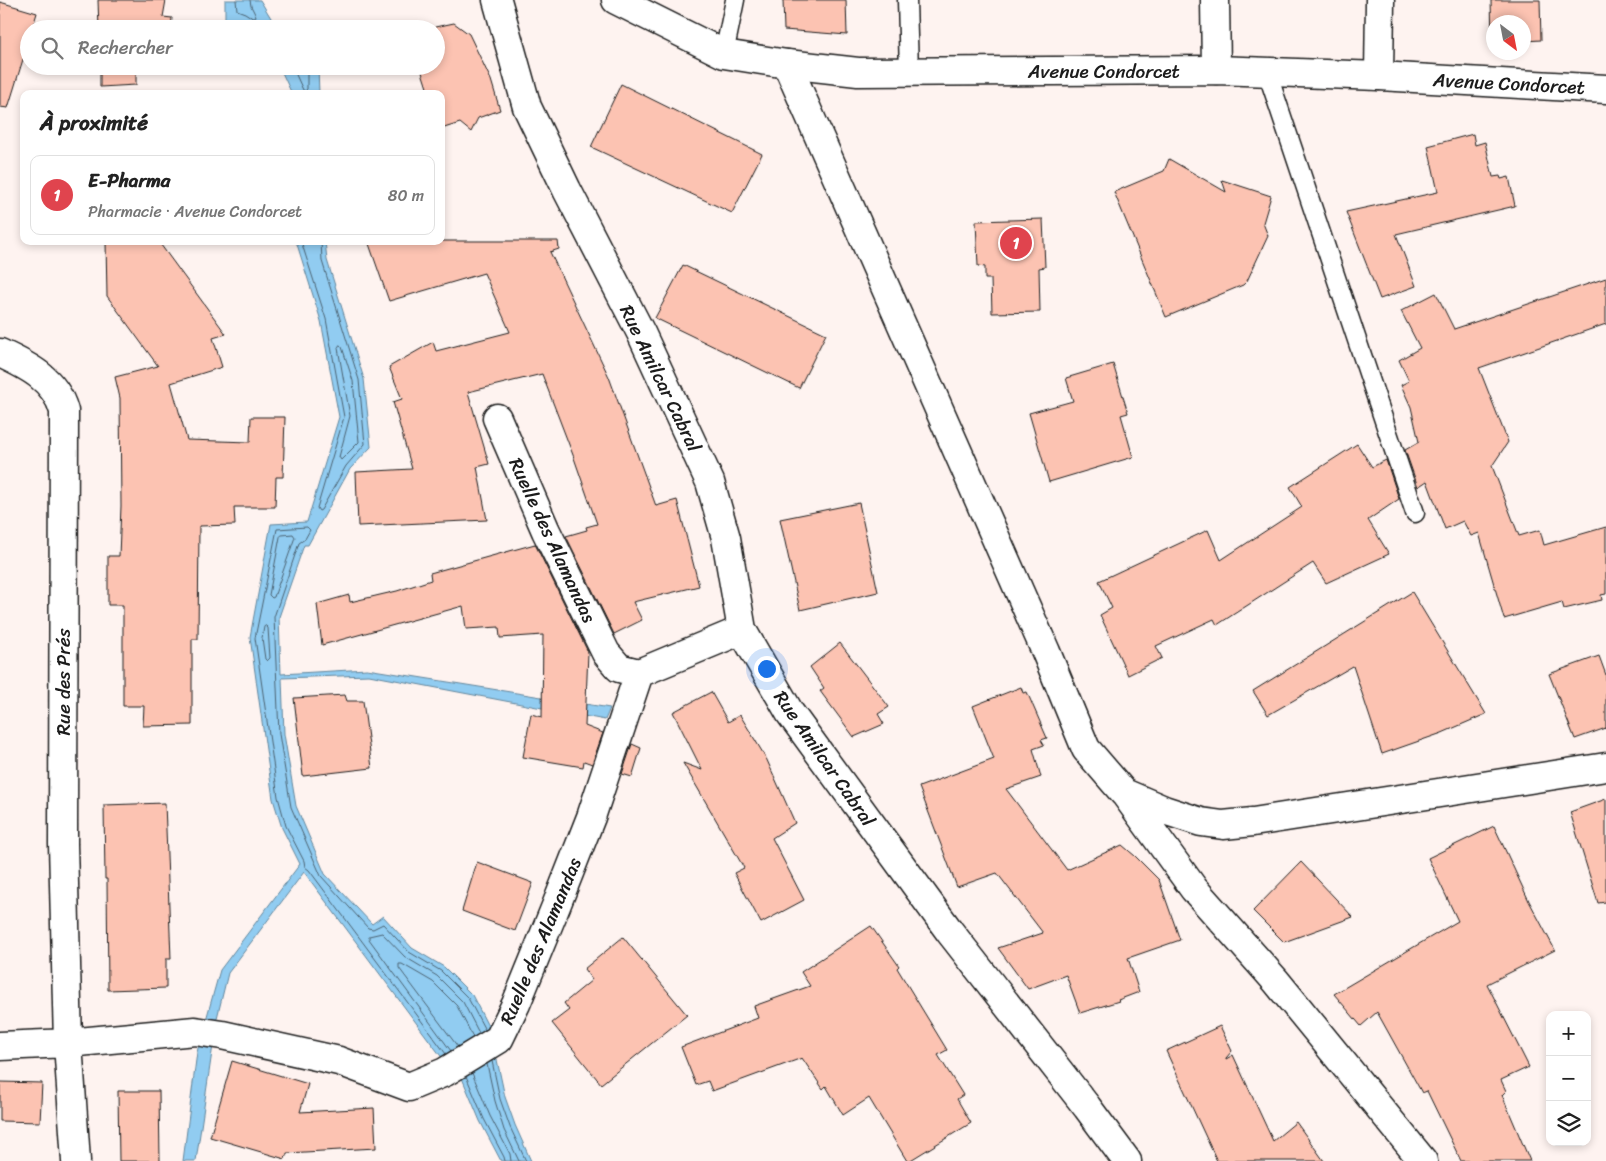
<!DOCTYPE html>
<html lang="fr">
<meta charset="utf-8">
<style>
:root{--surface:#fff;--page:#f6f6f6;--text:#222;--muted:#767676;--line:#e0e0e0;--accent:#1f6fb2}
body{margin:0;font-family:Sriracha,sans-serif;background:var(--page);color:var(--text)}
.controls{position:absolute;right:15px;bottom:15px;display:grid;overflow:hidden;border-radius:10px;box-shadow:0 2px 8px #0003}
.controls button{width:45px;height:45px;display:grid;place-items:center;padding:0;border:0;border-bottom:1px solid var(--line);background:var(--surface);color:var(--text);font:25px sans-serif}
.compass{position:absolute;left:1486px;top:15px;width:45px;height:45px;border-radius:50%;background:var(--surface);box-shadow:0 2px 8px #0003;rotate:148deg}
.you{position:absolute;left:766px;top:668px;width:18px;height:18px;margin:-12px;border:4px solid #fff;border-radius:50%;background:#1a73e8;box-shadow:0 0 0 8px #1a73e833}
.badge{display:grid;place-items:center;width:32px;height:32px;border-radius:50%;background:var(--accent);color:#fff;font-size:16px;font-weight:700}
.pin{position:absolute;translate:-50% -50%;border:2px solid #fff;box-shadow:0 1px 5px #0006}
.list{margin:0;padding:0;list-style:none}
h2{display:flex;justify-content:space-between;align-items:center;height:65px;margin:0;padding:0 20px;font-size:21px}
h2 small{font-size:16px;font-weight:400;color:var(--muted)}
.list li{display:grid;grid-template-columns:32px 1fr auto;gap:15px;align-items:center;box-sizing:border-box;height:80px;margin:0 10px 10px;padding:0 10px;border:1px solid var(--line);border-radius:10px}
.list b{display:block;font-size:19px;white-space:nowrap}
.list p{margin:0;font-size:16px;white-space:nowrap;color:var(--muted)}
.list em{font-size:16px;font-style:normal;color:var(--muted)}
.icon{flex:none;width:28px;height:28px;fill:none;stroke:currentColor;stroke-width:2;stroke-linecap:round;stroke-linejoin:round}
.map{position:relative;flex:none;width:1606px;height:1161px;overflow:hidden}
.search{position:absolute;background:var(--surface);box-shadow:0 2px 8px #0003;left:20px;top:20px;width:425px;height:55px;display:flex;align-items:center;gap:12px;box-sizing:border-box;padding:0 18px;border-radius:28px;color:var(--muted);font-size:19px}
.panel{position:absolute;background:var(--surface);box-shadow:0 2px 8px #0003;left:20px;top:90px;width:425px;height:155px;border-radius:10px}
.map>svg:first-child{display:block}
.water{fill:#91ccf1;stroke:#62869c}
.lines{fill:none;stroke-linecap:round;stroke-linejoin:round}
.shore{stroke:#4b6271;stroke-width:1}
.building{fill:#fcc3b2;stroke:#1c1c1c}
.service-casing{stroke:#1c1c1c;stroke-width:21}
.minor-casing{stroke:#1c1c1c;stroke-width:31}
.tertiary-casing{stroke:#1c1c1c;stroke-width:31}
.secondary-casing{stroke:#1c1c1c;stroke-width:31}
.service{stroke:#fff;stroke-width:18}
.minor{stroke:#fff;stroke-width:28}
.tertiary{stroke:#fff;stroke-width:28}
.secondary{stroke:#fff;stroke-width:28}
.labels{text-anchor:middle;stroke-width:4;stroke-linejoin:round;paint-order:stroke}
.street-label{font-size:19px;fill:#1c1c1c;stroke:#fff}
</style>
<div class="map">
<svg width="1606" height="1161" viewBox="0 0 1606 1161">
<rect width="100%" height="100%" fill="#fef3f0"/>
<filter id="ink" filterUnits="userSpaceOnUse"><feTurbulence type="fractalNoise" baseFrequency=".02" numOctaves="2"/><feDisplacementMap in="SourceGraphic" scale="10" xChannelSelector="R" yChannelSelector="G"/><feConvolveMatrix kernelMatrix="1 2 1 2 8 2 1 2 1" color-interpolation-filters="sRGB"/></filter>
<g filter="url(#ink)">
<path class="water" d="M225,0H260L277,28L316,26V29H247L241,23L225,19Z
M279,66H318L319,94H292Z
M296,241H325L327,260L364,379L371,447L350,469L308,545H304L279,617L281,674L367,669L610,708L605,720L369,675L282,678L284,734L296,806L325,874L372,924L383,916L412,948L444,967L472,995L491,1032L505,1097L515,1125L531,1161H501L480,1121L462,1078L446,1063L304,872L228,973L217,1018L196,1161H183L197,1052L220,970L300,864L282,828L273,799L250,637L271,524L307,522L339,417L321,321Z"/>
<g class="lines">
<path class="shore" d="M236,0L237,10L245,13L254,19L256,16L251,6L250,0
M292,66L303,90L305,91L307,89V66
M301,241L326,319L344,417L317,508L319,511L321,510L346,466L365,444L359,380L322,261L321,241
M340,345L342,347L353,381L359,442L341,460L339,457L350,416L338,348Z
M282,535L293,534L295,537L274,597L272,598L269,595L280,537Z
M266,626L268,628L270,658L267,661L265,659L262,638L264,627Z
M458,1047L399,968V964H402L433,982L457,1006L473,1037
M451,1051L369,939V936L382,933L405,957L437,976L463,1002L479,1033
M446,1054L309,870L305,867L304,861L286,826L278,797L255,638L277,529L307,527L310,530L305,539L299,543L274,617L279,734L291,807L321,876L368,928L373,929L383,924L409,952L441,971L468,998L485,1030
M492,1061L500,1099L510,1127L526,1161
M487,1064L495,1101L504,1130L519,1161
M472,1073L490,1116L510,1154L511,1161
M466,1076L484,1119L504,1157L505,1161"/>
</g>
<path class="building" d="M98,0H166L163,17L172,18L171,29H99Z
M783,0H846L847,35L784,30Z
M1491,0H1540L1541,40L1524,41V22H1494V42H1492Z
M0,2L37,13L32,29H29V40L8,108L0,107Z
M454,23L469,34L491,80L500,110L478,118L471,132L460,123L441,129V94H429L420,66H436V29H433L435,27Z
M100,66H167L166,68L136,69V85L100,87Z
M621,84L762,154L732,213L591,147Z
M1473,134L1475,145L1485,142L1493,177L1500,176L1501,179L1509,177L1515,206L1396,234L1416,286L1380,299L1346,212L1438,192L1428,146Z
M1169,159L1226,192L1222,180L1271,196L1263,223L1268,236L1247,281L1243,285L1166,317L1114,192L1164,171Z
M1043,219L1045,267L1039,268L1040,312L992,313L991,279H985V267L978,266L976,221Z
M106,241H158L226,334L213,338L222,367L171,383L187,440L250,442L251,417H285L283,477H276L275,507H234L235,525L199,526L198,639H192V725L143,726L144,706H123V605H108V556H119L121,506L120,398L115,377L158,366L107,296Z
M368,241H558L559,249L550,252L609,377L656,506L677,500L699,586L633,602L642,620L614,634L566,536L587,530L586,527L597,524L573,455L542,374L468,392L489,464L477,467L487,520L358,526L356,472L412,469L393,402L402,399L389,367L433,342L436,351L510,332L484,273L389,301Z
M683,265L826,334L799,388L655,318Z
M1606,278V324L1479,368L1508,442L1492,466L1519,536L1540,530L1544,545L1606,527V594L1601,595L1602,600L1564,609L1562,602L1504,619L1479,533L1471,536L1463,521L1445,529L1427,481L1418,487L1405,450L1419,442L1411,407L1401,385L1409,381L1399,360L1420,348L1401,311L1436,293L1454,329Z
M1113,364L1128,413L1121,415L1133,457L1049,482L1029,413L1073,401L1066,378Z
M1357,444L1372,467L1386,460L1399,499L1368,520L1389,554L1326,583L1313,563L1217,625L1214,619L1156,646L1162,658L1128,675L1100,615L1112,608L1099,581L1208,530L1221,560L1302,507L1290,487Z
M859,503L878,592L800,610L780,519Z
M535,544L588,652L585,726L603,733L592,764L584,761L583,767L523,757L531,714L542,717L543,635L500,638L499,627L466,629L463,606L322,645L317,604L349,595L350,602L397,591L431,580L430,573Z
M1412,592L1486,714L1442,733L1382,754L1353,666L1268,715L1253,691Z
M840,643L889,707L878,714L884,724L854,737L820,691L824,688L810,667Z
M1599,656L1606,675V728L1575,739L1549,674Z
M1021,687L1023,693L1027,692L1047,738L1041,740L1044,745L1033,749L1041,777L1006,789L1067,870L1122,845L1135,856L1159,880L1180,940L1128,958L1139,992L1118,1000L1119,1001L1080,1013L1066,975L1028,989L998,948L1043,933L997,873L957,887L919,787L994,759L973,706Z
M711,692L728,722L740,715L766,758L795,823L772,838L804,900L761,923L734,873L744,868L683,763L702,770L673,712Z
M345,695L347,701H363L372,768L303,776L294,698Z
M632,744L641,748L632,777L622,774Z
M1606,799V902L1598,903L1570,812Z
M165,803L171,959H166V988L108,990L107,879H105L104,805Z
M1494,826L1529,901L1555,950L1487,984L1529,1067L1501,1080L1506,1091L1502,1095L1530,1161H1461L1427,1091L1422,1093L1377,1012L1361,1026L1334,994L1458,921L1428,858Z
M477,862L533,883L515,931L462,911Z
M1301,862L1353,917L1284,942L1253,911Z
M871,926L899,966L897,968L947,1050L938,1055L963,1095L957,1099L971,1123L909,1161H907L869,1098L843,1115L826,1086L823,1089L802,1058L712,1091L708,1081L696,1085L681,1047L758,1018L754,1006L810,986L801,972Z
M623,937L687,1015L601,1084L552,1023L569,1010L564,1003L592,980L584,969Z
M1220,1026L1232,1051L1226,1058V1059L1233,1055L1273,1141L1296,1122L1324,1161H1217L1166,1051Z
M232,1061L308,1084L300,1112L374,1108L376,1148L287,1153L285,1159L210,1137Z
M0,1082L42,1083L40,1122L0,1121Z
M118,1091H159L160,1161H119Z"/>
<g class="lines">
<g class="service-casing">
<path id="service" d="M907,0L909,72
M724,54L735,0
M1267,72L1415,513"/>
</g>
<g class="minor-casing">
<path id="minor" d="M1215,0L1216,70
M787,64L1046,652L1086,749L1124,793L1164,810L1201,822L1223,825L1253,822L1606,767
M1379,76L1380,0
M0,353C28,366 55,379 64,411L63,844L68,1043L76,1161
M497,418L546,531L606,653L619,668L639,673
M1125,794L1194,889L1276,981L1423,1161
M0,1046L68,1043L195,1031L222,1035L339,1061L409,1087L445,1072L499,1039L516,1004L556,906L591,817L639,673L742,630"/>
</g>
<g class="tertiary-casing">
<path id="tertiary" d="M497,0L527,107L567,190L641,333L710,482L726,538L742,630L790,713L950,932L1087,1107L1127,1161"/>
</g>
<g class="secondary-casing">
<path id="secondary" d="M616,0L724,54L787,64L858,72L1216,70L1379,76L1606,89"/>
</g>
<use href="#service" class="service"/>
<use href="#minor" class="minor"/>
<use href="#tertiary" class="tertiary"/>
<use href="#secondary" class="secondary"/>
</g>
</g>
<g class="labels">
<g class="street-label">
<text x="1104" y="78">Avenue Condorcet</text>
<text transform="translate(1509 83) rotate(3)" y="7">Avenue Condorcet</text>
<text transform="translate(661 378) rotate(64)" y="7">Rue Amilcar Cabral</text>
<text transform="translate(553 540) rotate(65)" y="7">Ruelle des Alamandas</text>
<text transform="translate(63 682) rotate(-90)" y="7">Rue des Prés</text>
<text transform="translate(825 758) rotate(55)" y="7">Rue Amilcar Cabral</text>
<text transform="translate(540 941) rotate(-67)" y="7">Ruelle des Alamandas</text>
</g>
</g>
</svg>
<div class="controls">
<button>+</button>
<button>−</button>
<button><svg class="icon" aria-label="layers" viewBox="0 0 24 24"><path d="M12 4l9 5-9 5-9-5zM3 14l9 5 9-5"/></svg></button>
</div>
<svg class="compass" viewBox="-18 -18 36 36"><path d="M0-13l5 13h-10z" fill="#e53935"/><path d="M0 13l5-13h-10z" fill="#767676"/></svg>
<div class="you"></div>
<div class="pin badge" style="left:1016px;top:243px;background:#e0444e">1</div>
<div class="search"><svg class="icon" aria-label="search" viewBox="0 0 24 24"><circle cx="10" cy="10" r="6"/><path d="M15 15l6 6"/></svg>Rechercher</div>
<section class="panel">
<h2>À proximité<small></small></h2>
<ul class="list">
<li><span class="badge" style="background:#e0444e">1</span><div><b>E-Pharma</b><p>Pharmacie · Avenue Condorcet</p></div><em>80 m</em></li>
</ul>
</section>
</div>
